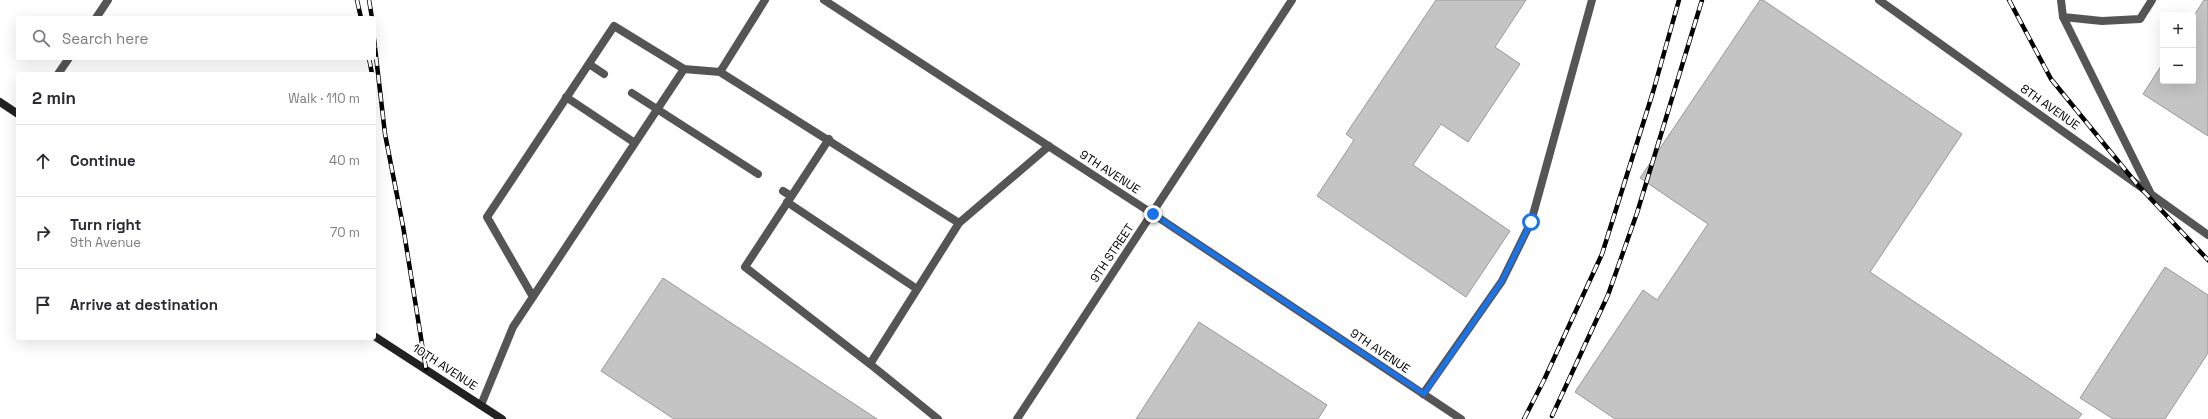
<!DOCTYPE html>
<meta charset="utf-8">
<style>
:root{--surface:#fff;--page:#f7f7f7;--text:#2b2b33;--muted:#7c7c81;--line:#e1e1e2}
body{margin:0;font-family:"Space Grotesk",sans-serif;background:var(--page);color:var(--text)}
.controls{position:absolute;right:12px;top:12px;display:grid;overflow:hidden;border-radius:4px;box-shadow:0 4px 16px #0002}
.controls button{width:36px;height:36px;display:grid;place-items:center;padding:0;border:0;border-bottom:1px solid var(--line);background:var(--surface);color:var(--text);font:20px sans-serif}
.stop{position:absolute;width:12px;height:12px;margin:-9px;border:3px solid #1a73e8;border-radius:50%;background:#fff}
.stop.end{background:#1a73e8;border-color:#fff;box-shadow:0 1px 4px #0008}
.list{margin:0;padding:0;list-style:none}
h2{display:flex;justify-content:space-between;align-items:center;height:52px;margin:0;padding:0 16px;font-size:17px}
h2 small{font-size:13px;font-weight:400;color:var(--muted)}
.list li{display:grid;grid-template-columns:26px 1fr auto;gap:12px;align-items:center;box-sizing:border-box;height:72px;padding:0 16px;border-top:1px solid var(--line)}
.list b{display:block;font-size:15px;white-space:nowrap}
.list p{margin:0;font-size:13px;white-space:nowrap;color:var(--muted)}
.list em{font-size:13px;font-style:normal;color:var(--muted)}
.icon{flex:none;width:22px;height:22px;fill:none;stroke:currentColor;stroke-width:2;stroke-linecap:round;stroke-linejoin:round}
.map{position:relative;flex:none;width:2208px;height:419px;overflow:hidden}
.search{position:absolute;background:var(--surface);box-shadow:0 4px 16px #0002;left:16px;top:16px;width:360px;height:44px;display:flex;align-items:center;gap:10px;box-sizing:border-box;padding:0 14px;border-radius:4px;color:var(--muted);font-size:15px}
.panel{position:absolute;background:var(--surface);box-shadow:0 4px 16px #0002;left:16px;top:72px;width:360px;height:268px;border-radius:4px}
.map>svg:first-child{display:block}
.building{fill:#c4c4c4;stroke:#999}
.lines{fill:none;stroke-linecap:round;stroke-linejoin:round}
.service{stroke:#555;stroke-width:8}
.minor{stroke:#555;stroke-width:8}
.secondary{stroke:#222;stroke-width:8}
.rail-casing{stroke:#000;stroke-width:4.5}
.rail{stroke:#fff;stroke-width:3;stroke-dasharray:9;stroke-linecap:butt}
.route{stroke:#1a73e8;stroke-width:5}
.labels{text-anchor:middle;stroke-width:3.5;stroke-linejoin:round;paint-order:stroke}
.street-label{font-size:12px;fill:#000;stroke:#fff}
</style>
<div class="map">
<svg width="2208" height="419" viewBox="0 0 2208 419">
<rect width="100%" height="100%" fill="#fff"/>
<path class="building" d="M1436,0H1526L1495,47L1520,64L1468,142L1441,124L1413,165L1510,231L1466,297L1317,196L1354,140L1346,134Z
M1760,0H1763L1962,134L1870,272L2082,414L2078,419H1615L1575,392L1643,290L1657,300L1708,224L1640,178Z
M2204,0H2208V136L2143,94L2163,63V81H2193V17Z
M2165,267L2208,295V353L2165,419H2113L2080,398Z
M663,278L877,419H674L601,371Z
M1199,322L1327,405L1318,419H1136Z"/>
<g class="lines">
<path class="service" d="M2061,0L2063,17L2151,194
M2063,17L2102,21L2140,19L2152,0
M589,64L604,74
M720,72L959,223
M632,93L758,174
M566,97L635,143
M829,139L745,267L870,364
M783,191L791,196
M787,202L917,289
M533,297L487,217L614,26L684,69
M1423,394L1502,281L1531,222L1592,0
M481,405L513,327L684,69L720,72L765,0
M938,419L870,364L959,223L1049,146"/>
<path class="minor" d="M824,0L1153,214L1461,419
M1879,0L2208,235
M96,18L108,0
M58,74L69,58
M1017,419L1292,0"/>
<path class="secondary" d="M0,102L18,114
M374,336L502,419"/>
<g class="rail-casing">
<path id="rail" d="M357,0L361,18
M369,0L372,18
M2009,0L2051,79L2136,183L2208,260
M374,39L385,134L403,226L426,369
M369,58L372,74
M1552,416L1608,295L1637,213L1702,0
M1524,419L1544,380L1602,254L1653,92L1679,0"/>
</g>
<use href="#rail" class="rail"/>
</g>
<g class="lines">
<path class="route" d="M1153,214L1424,394L1502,281L1531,222"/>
</g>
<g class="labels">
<g class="street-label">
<text transform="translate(2050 107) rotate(35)" y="4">8TH AVENUE</text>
<text transform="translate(1110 172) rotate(33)" y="4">9TH AVENUE</text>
<text transform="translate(1112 253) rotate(-56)" y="4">9TH STREET</text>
<text transform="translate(1380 351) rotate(34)" y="4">9TH AVENUE</text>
<text transform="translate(445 367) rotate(33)" y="4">10TH AVENUE</text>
</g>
</g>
</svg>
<div class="controls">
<button>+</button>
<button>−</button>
</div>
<div class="stop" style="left:1531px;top:222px"></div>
<div class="stop end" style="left:1153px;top:214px"></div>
<div class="search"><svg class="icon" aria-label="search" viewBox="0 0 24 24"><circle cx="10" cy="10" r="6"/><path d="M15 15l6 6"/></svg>Search here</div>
<section class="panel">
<h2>2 min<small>Walk · 110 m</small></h2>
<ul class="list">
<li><svg class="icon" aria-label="ahead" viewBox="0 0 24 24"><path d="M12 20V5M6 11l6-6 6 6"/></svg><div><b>Continue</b></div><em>40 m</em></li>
<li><svg class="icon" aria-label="right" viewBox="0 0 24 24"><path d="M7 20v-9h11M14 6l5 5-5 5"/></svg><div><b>Turn right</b><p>9th Avenue</p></div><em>70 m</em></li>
<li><svg class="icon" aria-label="arrive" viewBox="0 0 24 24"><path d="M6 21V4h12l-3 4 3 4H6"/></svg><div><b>Arrive at destination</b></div></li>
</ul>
</section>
</div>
